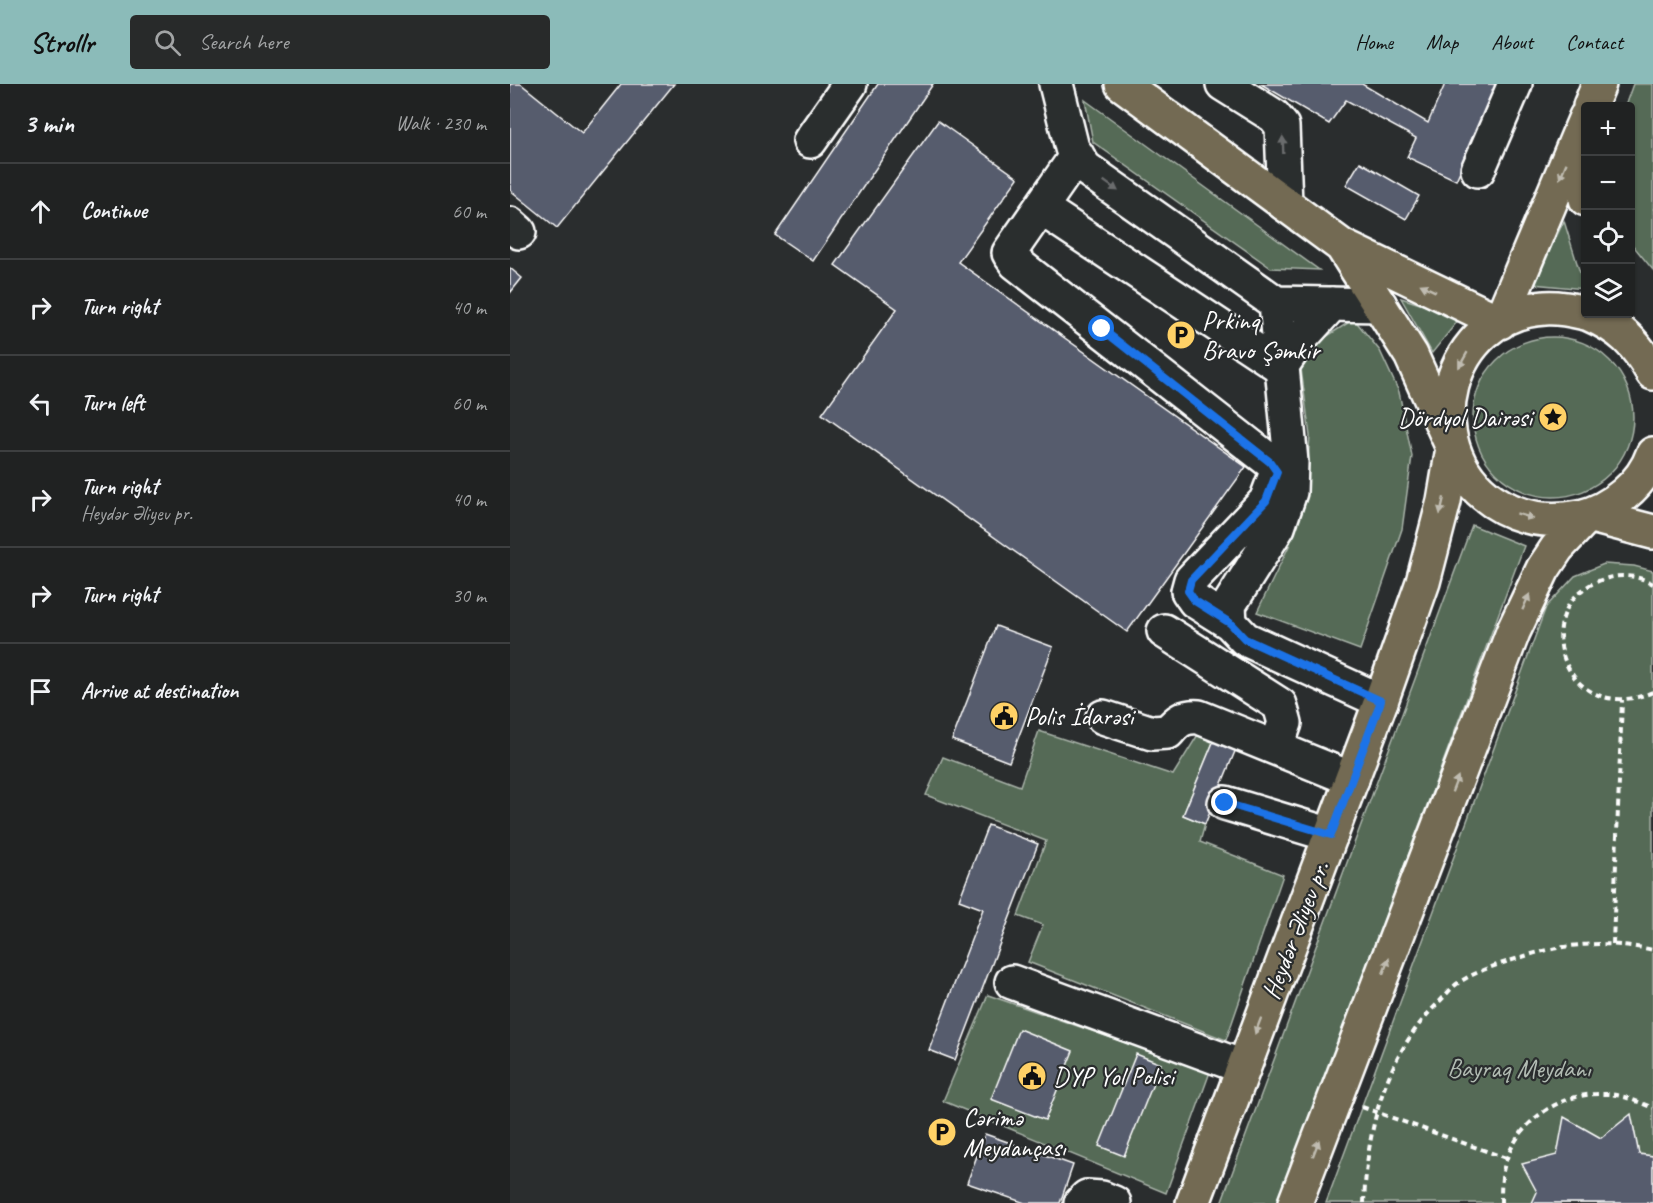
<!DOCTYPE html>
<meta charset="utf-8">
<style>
:root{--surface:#202222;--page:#282a2a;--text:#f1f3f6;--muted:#a2a4a5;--line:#3d3f40;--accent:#8bbbb9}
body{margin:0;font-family:Caveat,sans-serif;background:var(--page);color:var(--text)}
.controls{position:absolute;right:18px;top:18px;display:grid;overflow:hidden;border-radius:6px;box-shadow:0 2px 4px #0004}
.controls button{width:54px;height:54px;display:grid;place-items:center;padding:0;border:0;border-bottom:2px solid var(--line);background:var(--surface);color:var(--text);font:30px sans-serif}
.stop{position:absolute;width:18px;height:18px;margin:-14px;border:4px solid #1a73e8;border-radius:50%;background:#fff}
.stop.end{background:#1a73e8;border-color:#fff;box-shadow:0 2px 6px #0008}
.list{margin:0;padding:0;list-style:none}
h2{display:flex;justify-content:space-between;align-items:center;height:78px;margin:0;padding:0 24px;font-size:26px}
h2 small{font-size:20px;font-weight:400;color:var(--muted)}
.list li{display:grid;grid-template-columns:39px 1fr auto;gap:18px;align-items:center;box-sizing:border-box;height:96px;padding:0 24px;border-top:2px solid var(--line)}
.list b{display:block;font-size:22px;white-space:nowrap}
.list p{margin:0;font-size:20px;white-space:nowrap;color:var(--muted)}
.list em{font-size:20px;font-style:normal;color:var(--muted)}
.icon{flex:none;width:33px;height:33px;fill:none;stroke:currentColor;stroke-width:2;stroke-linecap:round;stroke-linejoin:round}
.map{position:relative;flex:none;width:1143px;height:1119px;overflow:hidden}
header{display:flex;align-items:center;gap:36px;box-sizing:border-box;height:84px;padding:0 30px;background:var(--accent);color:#111}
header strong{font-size:28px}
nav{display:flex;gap:33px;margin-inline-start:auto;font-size:21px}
.search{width:420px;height:54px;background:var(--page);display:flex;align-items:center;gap:15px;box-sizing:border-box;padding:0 21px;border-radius:6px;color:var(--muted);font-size:22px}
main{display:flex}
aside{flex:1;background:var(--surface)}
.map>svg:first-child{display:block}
.green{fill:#546a56;stroke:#aab4aa;stroke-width:1.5}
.building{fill:#575b6d;stroke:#fff;stroke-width:1.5}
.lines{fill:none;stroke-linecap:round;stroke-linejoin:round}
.minor-casing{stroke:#fff;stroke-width:38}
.major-casing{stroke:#fff;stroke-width:38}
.path{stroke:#fff;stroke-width:4;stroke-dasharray:6 4.5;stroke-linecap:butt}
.minor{stroke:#2a2d2e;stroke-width:33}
.major{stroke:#736b52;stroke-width:33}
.oneway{fill:#6a6c6d}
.oneway2{fill:#c0bcb1}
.route{stroke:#1a73e8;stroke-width:8}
.labels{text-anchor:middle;stroke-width:4.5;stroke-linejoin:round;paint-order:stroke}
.poi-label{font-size:26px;fill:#fff;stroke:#2a2d2e;text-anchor:start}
.street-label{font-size:26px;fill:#fff;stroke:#2a2d2e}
.park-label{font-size:26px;fill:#b2bcb3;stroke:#2a2d2e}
</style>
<header>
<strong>Strollr</strong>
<div class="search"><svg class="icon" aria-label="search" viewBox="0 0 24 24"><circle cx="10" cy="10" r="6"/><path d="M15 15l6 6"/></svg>Search here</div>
<nav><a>Home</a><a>Map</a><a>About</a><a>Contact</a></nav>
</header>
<main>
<aside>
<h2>3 min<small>Walk · 230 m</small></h2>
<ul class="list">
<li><svg class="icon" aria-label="ahead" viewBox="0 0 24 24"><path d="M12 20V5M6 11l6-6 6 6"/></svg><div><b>Continue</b></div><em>60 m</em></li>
<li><svg class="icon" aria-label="right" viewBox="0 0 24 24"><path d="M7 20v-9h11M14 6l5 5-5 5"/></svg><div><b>Turn right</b></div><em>40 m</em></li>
<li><svg class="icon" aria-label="left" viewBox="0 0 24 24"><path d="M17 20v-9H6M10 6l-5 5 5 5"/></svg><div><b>Turn left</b></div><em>60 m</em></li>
<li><svg class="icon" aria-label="right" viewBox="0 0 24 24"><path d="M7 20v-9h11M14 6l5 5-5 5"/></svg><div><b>Turn right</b><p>Heydər Əliyev pr.</p></div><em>40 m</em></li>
<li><svg class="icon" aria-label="right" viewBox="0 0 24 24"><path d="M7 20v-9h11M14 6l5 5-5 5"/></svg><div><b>Turn right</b></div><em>30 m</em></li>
<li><svg class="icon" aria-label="arrive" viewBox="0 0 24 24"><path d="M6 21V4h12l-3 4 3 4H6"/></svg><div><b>Arrive at destination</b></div></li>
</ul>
</aside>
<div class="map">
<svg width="1143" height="1119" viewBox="0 0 1143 1119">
<rect width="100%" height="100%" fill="#2a2d2e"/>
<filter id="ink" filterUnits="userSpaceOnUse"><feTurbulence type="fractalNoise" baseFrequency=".0167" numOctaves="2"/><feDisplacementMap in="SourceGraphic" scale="12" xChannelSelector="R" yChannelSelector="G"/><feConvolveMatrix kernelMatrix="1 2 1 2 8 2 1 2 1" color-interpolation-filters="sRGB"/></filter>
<g filter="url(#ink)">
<path class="green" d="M1123,0H1143V186L1121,159L1120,22H1115Z
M575,16L809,186L761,184L583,58Z
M1054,137L1075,205L1023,200Z
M891,214L951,233L922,269Z
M844,235L870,267L889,308L902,372L892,445L850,566L747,528L779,462L795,412L800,352L789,270Z
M963 333a80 80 0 1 1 160 0a80 80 0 1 1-160 0Z
M962,441L1014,462L768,1119H711Z
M1094,480L1124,482L1143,487V1119H816L1036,523L1065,492Z
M529,647L663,691L689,649L704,656L673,731L695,740L690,758L773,791L716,956L518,878L533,841L508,832L536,757L416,711L433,673L510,702Z
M478,911L700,988L656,1109L433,1017Z"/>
<path class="building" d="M0,0H11L72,49L111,0H164L47,144L0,106Z
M368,0H423L303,177L265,151Z
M751,0H852L918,39L935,0H989L946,96L897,73L906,54L836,16L819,40Z
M428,37L508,94L448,178L736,383L617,548L312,330L387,225L325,181Z
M850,78L909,112L896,135L836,101Z
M0,184L12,194L0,209Z
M486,542L543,563L499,678L442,656Z
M704,656L726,665L695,740L673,731Z
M478,741L528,760L445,976L419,966L473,825L449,816Z
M509,945L563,967L535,1036L481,1015Z
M626,970L651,980L614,1072L589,1062Z
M1121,1030L1129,1070L1143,1072V1119H1022L1027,1108L1012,1080L1047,1071L1054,1033L1091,1054Z
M475,1050L563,1081L550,1119H515L457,1099Z"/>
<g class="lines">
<g class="minor-casing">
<path id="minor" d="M546,0L562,64L575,84L766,219L870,221
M713,0L764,32L772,42L775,120
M300,57L340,0
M567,71L499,169L506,179L761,378L767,388L756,417L681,496L678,507L685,517L720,539
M968,86L1005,0
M531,124L771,283L790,255L822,220
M0,140L9,148
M766,219L781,378L780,408L768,443L719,521L720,539L735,555L871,617
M654,547L770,621L775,639L766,664
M593,633L642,649L658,648C668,636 674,632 689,633L842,695
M715,719L821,751
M502,898L733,983
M571,1119L577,1113L592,1114L604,1119"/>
</g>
<g class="major-casing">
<path id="major" d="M612,0L832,162L990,238L1076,33
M1080,22L1089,0
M1076,93V115
M1076,229C1062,226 1049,223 1035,224C937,229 902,362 983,417C1010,435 1038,439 1070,433C1101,426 1133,400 1143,370
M1079,230C1111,244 1126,259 1143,289
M683,1119L871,617L913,498L934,417L943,364L901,271L832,162
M785,1119L1003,548L1033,485L1047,464L1078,431L1143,448"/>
</g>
<path class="path" d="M1143,500C1130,492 1113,490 1098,494C1013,515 1050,647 1143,608
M1103,860L1112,616
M852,1023L996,1074
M854,1119C857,1045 874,972 929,918C935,912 941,904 948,899C968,886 990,880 1012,873C1055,859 1098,856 1143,866
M991,1119C991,1104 991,1088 997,1074C1012,1034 1053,1008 1095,1010C1112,1010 1128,1018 1143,1024"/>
<use href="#minor" class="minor"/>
<use href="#major" class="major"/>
</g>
<defs><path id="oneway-solid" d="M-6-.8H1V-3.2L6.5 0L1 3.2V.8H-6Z" transform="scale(1.5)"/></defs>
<g class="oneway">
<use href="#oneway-solid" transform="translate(773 61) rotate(-92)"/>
<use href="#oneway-solid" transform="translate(601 102) rotate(35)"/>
</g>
<g class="oneway2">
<use href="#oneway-solid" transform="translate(1053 87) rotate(113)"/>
<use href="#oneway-solid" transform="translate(918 204) rotate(-154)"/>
<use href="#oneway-solid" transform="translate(953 276) rotate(120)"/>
<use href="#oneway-solid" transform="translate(932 422) rotate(103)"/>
<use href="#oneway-solid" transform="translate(1015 432) rotate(17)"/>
<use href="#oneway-solid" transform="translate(1016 518) rotate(-66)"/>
<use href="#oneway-solid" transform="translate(945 700) rotate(-69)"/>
<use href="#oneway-solid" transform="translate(876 882) rotate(-69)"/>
<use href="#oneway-solid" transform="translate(748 942) rotate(111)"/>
<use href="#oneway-solid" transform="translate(806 1064) rotate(-69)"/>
</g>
</g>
<g class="lines" filter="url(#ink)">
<path class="route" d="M592,245L760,378L767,388L756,417L681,496L678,507L685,517L720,539L735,555L871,617L821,751L715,719"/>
</g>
<defs>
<g id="parking-disc" transform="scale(1.5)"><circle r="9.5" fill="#ffd166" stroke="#2a2d2e"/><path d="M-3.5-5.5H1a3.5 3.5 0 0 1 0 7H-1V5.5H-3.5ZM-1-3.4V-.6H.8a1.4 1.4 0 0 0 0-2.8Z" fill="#111"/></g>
<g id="sight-disc" transform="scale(1.5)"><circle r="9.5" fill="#ffd166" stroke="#2a2d2e"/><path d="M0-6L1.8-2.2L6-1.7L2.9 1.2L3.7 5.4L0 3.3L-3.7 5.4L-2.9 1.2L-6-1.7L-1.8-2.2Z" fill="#111"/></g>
<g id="civic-disc" transform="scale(1.5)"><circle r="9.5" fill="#ffd166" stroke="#2a2d2e"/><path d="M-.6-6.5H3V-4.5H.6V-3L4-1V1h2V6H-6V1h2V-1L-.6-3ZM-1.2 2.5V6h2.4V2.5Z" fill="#111"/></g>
</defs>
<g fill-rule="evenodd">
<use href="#parking-disc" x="671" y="251"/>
<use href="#sight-disc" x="1043" y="333"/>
<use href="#civic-disc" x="494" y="632"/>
<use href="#civic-disc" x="522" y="992"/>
<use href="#parking-disc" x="432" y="1048"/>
</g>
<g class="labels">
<g class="poi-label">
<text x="692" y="245">Prkinq<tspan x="692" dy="30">Bravo Şəmkir</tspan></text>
<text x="1022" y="342" text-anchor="end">Dördyol Dairəsi</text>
<text x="515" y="641">Polis İdarəsi</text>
<text x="543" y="1001">DYP Yol Polisi</text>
<text x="453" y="1042">Cərimə<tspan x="453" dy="30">Meydançası</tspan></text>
</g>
<g class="street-label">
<text transform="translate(785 846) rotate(-69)" y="9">Heydər Əliyev pr.</text>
</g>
<g class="park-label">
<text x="1009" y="993">Bayraq Meydanı</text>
</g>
</g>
</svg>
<div class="controls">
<button>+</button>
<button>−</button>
<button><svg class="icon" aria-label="locate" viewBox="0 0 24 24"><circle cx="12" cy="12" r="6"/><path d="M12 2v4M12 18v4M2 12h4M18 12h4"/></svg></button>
<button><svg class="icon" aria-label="layers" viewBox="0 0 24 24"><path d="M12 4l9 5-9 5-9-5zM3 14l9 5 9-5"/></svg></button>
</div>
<div class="stop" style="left:592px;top:245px"></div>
<div class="stop end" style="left:715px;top:719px"></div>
</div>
</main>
